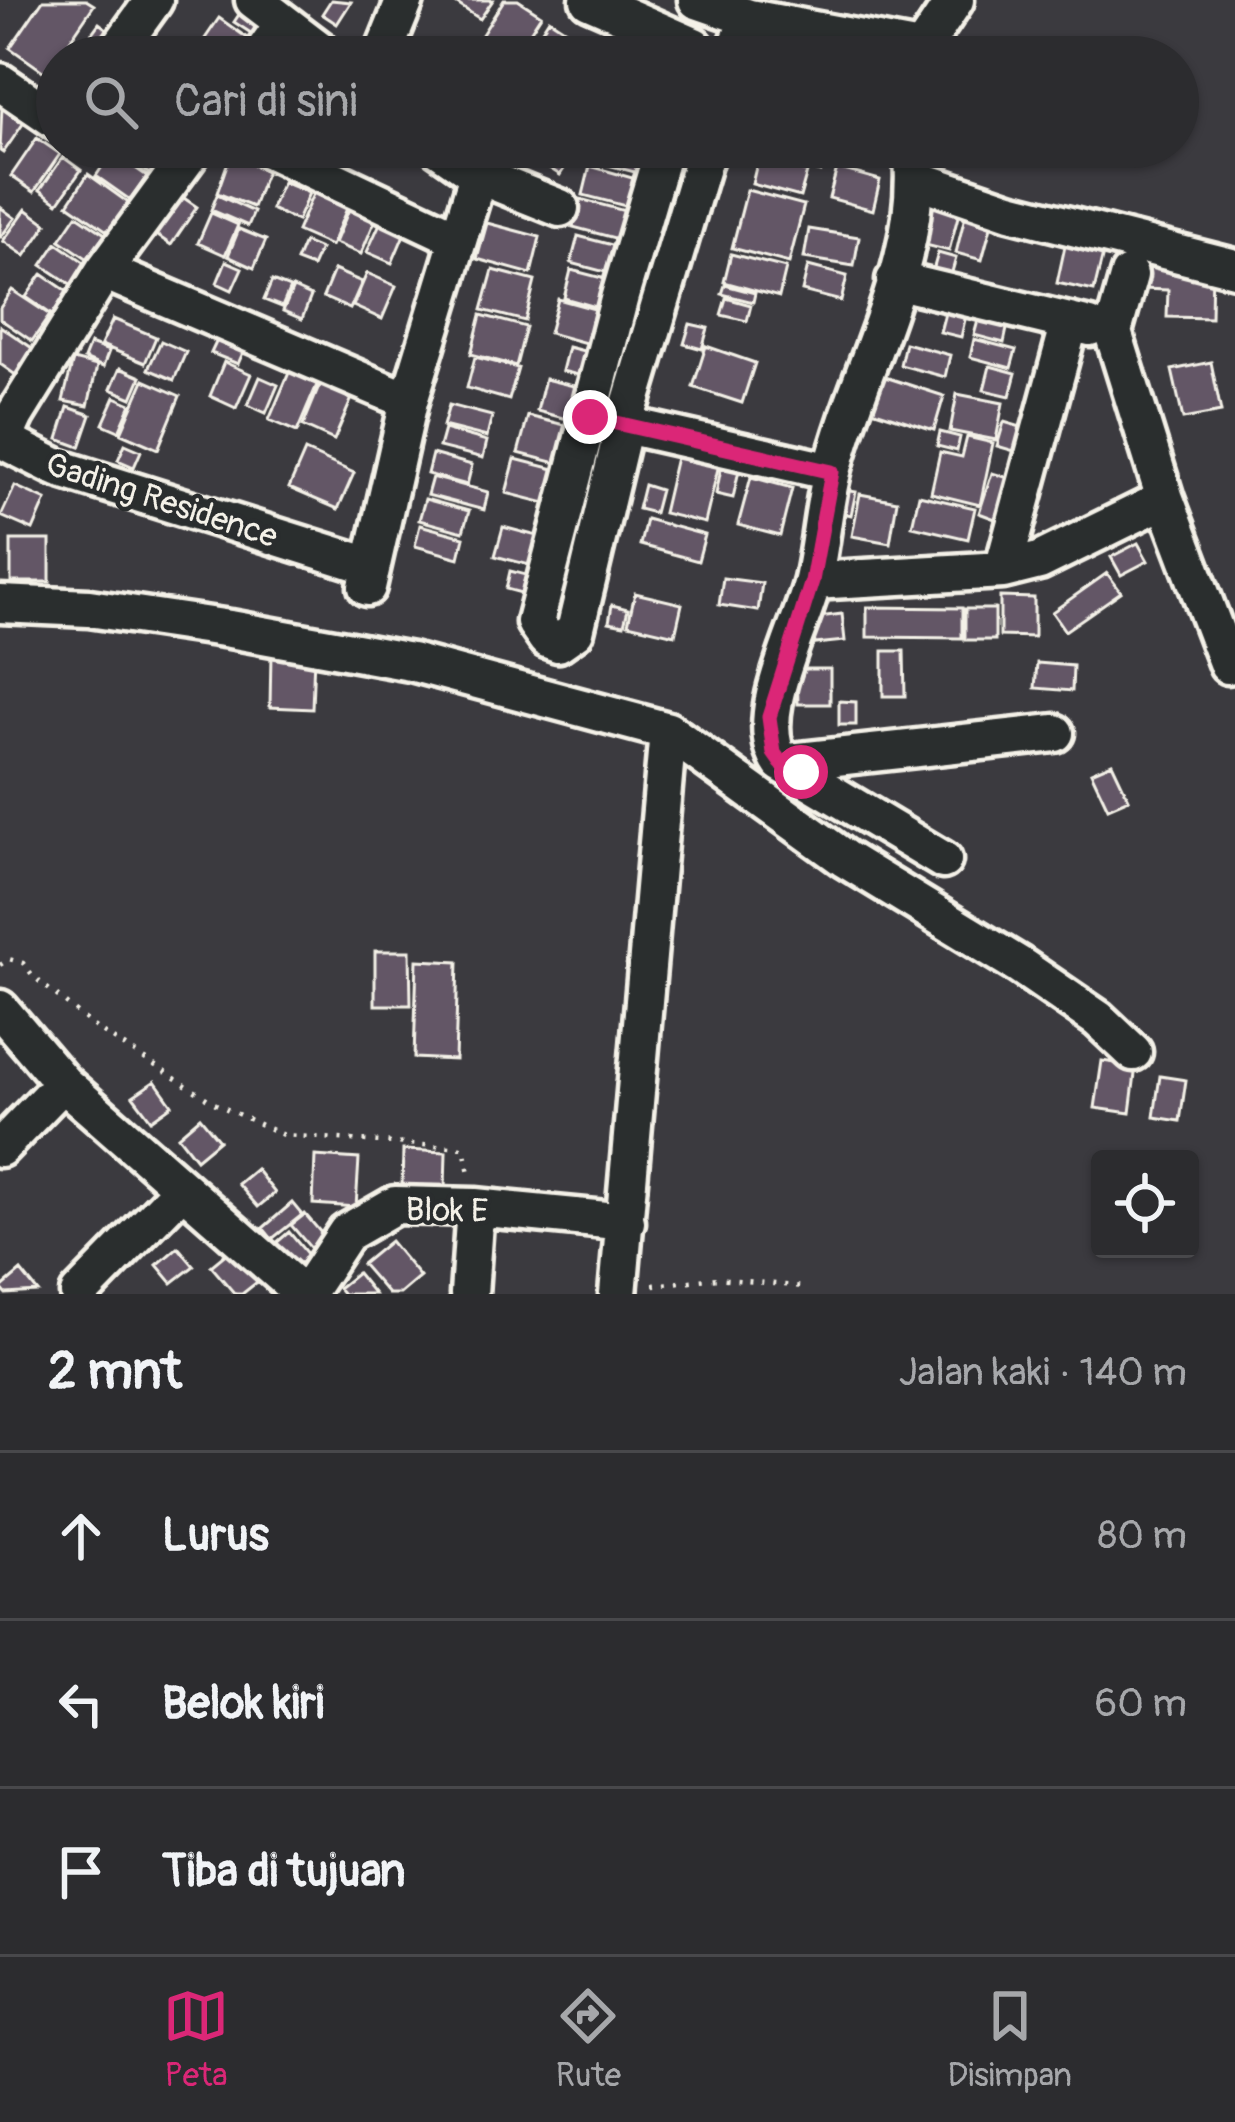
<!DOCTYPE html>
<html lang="id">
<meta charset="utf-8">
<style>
:root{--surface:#2c2c2f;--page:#38383b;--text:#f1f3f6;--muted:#a6a7aa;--line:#48484b;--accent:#db2777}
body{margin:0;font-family:Pangolin,sans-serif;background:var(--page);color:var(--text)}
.controls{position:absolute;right:36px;bottom:36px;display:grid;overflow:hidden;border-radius:12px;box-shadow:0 3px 9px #0004}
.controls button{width:108px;height:108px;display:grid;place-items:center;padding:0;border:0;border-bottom:3px solid var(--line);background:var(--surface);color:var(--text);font:60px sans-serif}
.stop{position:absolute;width:36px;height:36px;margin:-27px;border:9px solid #db2777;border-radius:50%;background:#fff}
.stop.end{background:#db2777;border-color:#fff;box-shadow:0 3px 12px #0008}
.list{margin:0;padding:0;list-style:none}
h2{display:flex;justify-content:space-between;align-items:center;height:156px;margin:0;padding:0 48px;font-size:51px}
h2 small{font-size:39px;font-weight:400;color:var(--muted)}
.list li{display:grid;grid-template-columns:78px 1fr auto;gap:36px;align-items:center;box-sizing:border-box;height:168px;padding:0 48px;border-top:3px solid var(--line)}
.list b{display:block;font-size:45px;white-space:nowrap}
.list em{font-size:39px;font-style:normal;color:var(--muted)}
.icon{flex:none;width:66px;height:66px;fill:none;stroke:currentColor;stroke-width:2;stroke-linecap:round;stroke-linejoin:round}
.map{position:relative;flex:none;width:1235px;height:1294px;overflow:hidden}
.search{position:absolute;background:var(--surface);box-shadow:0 3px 9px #0004;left:36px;right:36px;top:36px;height:132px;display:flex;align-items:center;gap:30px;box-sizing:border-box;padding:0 42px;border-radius:66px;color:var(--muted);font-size:45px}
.sheet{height:660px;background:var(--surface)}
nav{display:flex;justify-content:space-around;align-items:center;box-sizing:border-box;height:168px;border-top:3px solid var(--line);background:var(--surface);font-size:33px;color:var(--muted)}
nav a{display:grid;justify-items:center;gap:6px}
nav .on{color:var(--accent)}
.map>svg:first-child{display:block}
.building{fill:#635766;stroke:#f4f1e8;stroke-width:3}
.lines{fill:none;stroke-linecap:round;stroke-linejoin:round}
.minor-casing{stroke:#f4f1e8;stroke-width:45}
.path{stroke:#f4f1e8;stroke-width:4.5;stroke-dasharray:3 9;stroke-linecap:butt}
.minor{stroke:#2a2d2e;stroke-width:36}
.route{stroke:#db2777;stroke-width:15}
.labels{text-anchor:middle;stroke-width:9;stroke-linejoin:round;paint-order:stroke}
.street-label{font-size:33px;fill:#f4f1e8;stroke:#2a2d2e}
</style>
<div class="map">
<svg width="1235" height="1294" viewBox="0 0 1235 1294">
<rect width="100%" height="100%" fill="#3b3a3f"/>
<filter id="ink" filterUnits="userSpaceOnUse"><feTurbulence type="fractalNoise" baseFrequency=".00833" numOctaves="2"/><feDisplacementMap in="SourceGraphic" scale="24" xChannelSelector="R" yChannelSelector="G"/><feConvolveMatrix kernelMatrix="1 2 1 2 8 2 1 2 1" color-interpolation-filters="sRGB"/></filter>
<g filter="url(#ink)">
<path class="building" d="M43,0H86L94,5L47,74L10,48Z
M331,0L351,2L337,24L322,14Z
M451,0H493L480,19Z
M504,0H518L541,15L514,57H489L474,47Z
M248,1L271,17L257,37L234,22Z
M219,18L253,42L242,57H229L204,40Z
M549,19L584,42L574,57L526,55Z
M99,23L111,32L99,49L86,41Z
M593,36L626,57H580Z
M435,41L460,57H425Z
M2,105L25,121L3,153L0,151Z
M37,138L60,154L34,192L11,176Z
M111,147H168L170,148L151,175Z
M534,147H578L560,175L529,155Z
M605,147H653L646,175L600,163Z
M784,147H826L820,172L780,162Z
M112,152L147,176L130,200L96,176Z
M230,156L267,170L253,207L217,193Z
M63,157L81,170L58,203L40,190Z
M758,159L807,172L800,197L752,184Z
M590,166L636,179L629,207L583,195Z
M837,168L880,180L873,210L829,198Z
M88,174L130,204L110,233L68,204Z
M283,182L309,193L297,221L271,209Z
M747,190L804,205L789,263L732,248Z
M314,192L348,206L331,246L297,231Z
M178,194L197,207L171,245L152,232Z
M217,195L254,212L248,226L211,210Z
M926,196L961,205L949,251L914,242Z
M580,199L625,211L618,239L573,227Z
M0,207L15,218L1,237H0Z
M350,207L376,218L361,254L335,243Z
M26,209L47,224L25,256L3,241Z
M211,213L238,225L225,255L198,243Z
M77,215L108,236L91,261L60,240Z
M965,216L992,223L982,260L956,253Z
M382,219L406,230L392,263L367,252Z
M487,223L540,237L531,274L477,259Z
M239,229L266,240L254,268L228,256Z
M809,229L859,237L854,266L804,258Z
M578,236L616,246L609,273L571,263Z
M1067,237L1105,246L1094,291L1057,283Z
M304,242L320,249L312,267L296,261Z
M57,243L90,266L75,287L42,265Z
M938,253L956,258L950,279L932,274Z
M731,254L786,268L779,297L724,282Z
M226,261L242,268L232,290L217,283Z
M1142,263L1212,265L1211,318L1167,317L1168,290L1141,289Z
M808,266L847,276L841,301L802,291Z
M334,270L362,282L350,309L323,297Z
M493,270L535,281L525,321L482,310Z
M571,270L610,280L603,309L564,298Z
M367,273L396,286L382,319L353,306Z
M42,274L68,292L52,315L26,297Z
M272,281L290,288L282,307L264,300Z
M725,285L755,293L753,302L722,294Z
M293,288L311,296L302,319L283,311Z
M12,290L50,315L32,341L0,319V308Z
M726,298L751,305L747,321L721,315Z
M558,299L613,314L604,348L549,333Z
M947,305L967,311L961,337L940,332Z
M481,315L526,327L516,366L471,354Z
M979,317L1008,324L1004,343L974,335Z
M113,319L156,337L145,363L101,345Z
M690,324L708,328L702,349L684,344Z
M0,326L35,350L17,376L0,364Z
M219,336L245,348L238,364L211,353Z
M974,339L1016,350L1011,368L970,357Z
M161,341L186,352L174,380L148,369Z
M905,343L950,355L945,377L900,365Z
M90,344L109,351L103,367L84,359Z
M706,346L755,363L742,403L693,387Z
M568,347L592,353L586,377L562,371Z
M475,357L518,368L509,400L467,388Z
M73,360L97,366L88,406L63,401Z
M224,362L251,374L236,408L210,396Z
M1211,362L1221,412L1183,419L1172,370Z
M990,366L1016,373L1010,396L984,390Z
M120,368L141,377L132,398L111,389Z
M291,368L319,380L297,432L269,420Z
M882,376L944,396L934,430L872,410Z
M260,377L278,385L266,413L248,405Z
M545,379L582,388L574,421L537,411Z
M144,380L180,396L158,449L121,433Z
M321,382L353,396L334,440L303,426Z
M957,394L1003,403L996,440L950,431Z
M115,397L131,404L119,431L103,424Z
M449,405L492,416L487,437L443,426Z
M68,407L91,415L80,447L58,439Z
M528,416L569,426L560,464L518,453Z
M1004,422L1021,427L1014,451L997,446Z
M444,429L487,441L483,458L439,447Z
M940,432L960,437L957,451L937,446Z
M967,437L993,443L980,505L931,493L940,452L962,457Z
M125,444L141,451L134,467L118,460Z
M305,451L354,473L338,509L289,488Z
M677,453L719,464L705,523L663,513Z
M724,453L742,456L733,498L716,494Z
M432,454L472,465L467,485L427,474Z
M515,459L566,472L557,506L506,493Z
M992,473L1009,478L995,519L979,513Z
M432,477L488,492L484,510L427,495Z
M751,477L792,488L780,536L738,525Z
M644,485L660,490L654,513L638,509Z
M15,486L46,500L33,530L1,516Z
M844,490L856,492L851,515L839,512Z
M860,494L897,501L890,543L852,536Z
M919,495L975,508L968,539L912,526Z
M425,499L469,511L463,532L419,520Z
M646,519L705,535L698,561L640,545Z
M420,525L464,537L459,558L415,546Z
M503,527L541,537L533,566L495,556Z
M11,540H50V582H11Z
M1138,543L1148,561L1121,575L1111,557Z
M510,571L526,575L521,593L506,589Z
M1107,573L1121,592L1065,631L1052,612Z
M723,578L762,583L758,611L719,605Z
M635,593L682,604L675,635L628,624Z
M1000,597L1034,598V637L1000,636Z
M612,605L628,609L624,625L609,622Z
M867,607L962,608V638L867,637Z
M965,609H995V640H965Z
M842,614L845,641L815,644L811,618Z
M883,651H904L905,696H883Z
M271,653L314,655L312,709L270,707Z
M1037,663L1073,666L1072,691L1035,688Z
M797,669H830V704H798Z
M839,701L856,702V725H839Z
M1112,763L1129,799L1108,808L1091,772Z
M375,951H410L411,1005H375Z
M417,960L458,962L455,1060L414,1058Z
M1102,1061L1136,1066L1130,1113L1095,1108Z
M1160,1076L1186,1080L1180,1121L1154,1117Z
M155,1081L172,1105L151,1120L133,1096Z
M200,1117L219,1140L196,1159L178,1136Z
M403,1150L446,1152L445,1189L402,1188Z
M315,1156L359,1159L356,1207L313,1204Z
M256,1169L275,1193L258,1207L238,1184Z
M292,1203L302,1215L272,1239L263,1228Z
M305,1214L328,1241L314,1252L291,1225Z
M289,1232L309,1256L295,1268L275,1244Z
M390,1241L420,1277L400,1294H388L362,1264Z
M178,1247L194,1266L172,1283L157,1265Z
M234,1247L261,1279L242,1294H235L211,1266Z
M21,1271L38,1292L6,1294L1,1288Z
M357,1273L374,1294H343L338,1288Z"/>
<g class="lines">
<g class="minor-casing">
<path id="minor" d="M254,0L329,57
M589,0L694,46L691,57
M697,0L749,18L920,50
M113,57L154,0
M260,57L284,23
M382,57L405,0
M733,57L749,18
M917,57L955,0
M0,82L57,121
M195,147L104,271L15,415L9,428L10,444L58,468L370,566
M264,147L457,238
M664,147L620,296L535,622L547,639L558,643L575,631L624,425L707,147
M912,147C926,258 858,367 832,472C823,508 821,545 813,580C801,630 750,717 781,763L943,860
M478,175L560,208
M916,179L1010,211L1235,268
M104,271L409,401
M895,280L1090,327
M599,419L832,472
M1165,499L1228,665
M1003,570L1070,322
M813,581L1003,570L1039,561L1165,499L1113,332L1129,275
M367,587L409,401L478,175L438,147
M0,604L89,608L230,629L411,662L668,731L845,859L1019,965L1098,1019L1133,1052
M781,763L1055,733
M0,1009L63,1083L303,1294
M0,1148L63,1083
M79,1294L181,1190
M306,1294L346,1233L395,1205L475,1207L626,1222
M469,1294L475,1207
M618,1294L668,731"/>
</g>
<path class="path" d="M0,965L9,959L23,963L34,977L97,1029L216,1104L283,1135L464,1148L470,1178
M653,1285L718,1278L804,1287"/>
<use href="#minor" class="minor"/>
</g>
</g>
<g class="lines" filter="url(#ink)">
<path class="route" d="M590,417L832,472L812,581L769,717L774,753L781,763L801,772"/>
</g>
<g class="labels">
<g class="street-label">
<text transform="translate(162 499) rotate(18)" y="12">Gading Residence</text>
<text transform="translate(447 1209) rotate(1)" y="12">Blok E</text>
</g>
</g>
</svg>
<div class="controls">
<button><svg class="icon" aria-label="locate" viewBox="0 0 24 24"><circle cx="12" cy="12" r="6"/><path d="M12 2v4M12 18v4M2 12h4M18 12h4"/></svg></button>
</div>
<div class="stop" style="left:801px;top:772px"></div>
<div class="stop end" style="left:590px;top:417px"></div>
<div class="search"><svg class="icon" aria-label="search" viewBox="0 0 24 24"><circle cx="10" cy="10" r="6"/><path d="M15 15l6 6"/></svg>Cari di sini</div>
</div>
<section class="sheet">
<h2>2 mnt<small>Jalan kaki · 140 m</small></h2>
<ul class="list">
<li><svg class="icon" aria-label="ahead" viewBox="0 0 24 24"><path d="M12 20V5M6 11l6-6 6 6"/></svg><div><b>Lurus</b></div><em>80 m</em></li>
<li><svg class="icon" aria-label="left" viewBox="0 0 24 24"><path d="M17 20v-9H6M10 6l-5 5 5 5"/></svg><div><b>Belok kiri</b></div><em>60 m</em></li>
<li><svg class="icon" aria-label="arrive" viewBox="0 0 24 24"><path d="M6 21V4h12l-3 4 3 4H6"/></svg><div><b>Tiba di tujuan</b></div></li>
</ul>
</section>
<nav>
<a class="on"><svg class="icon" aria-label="map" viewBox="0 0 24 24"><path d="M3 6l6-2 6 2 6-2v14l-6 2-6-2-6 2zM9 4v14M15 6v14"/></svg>Peta</a>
<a><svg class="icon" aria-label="directions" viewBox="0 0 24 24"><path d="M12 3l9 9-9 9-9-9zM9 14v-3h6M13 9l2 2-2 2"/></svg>Rute</a>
<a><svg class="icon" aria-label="saved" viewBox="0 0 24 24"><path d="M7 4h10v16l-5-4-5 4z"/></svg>Disimpan</a>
</nav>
